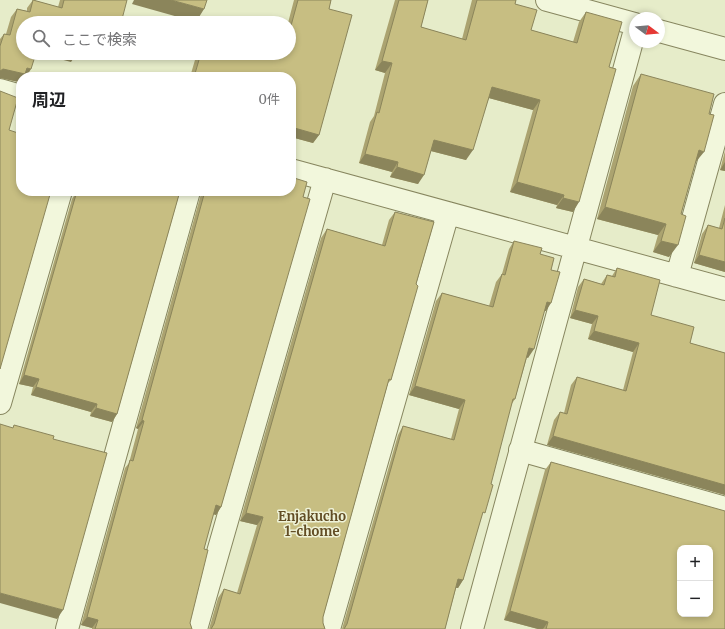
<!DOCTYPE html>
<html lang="ja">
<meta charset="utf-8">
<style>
:root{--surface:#fff;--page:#f6f6f6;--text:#202124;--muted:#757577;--line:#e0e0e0}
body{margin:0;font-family:Merriweather,"Noto Sans JP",serif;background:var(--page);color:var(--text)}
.controls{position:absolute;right:12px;bottom:12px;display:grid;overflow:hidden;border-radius:8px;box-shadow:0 2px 6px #0003}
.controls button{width:36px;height:36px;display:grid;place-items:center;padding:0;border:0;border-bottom:1px solid var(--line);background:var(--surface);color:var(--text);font:20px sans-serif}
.compass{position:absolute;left:629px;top:12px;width:36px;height:36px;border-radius:50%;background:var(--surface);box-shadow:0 2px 6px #0003;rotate:106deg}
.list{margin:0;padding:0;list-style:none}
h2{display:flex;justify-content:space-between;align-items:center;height:52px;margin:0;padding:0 16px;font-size:17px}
h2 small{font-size:13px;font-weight:400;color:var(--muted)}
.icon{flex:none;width:22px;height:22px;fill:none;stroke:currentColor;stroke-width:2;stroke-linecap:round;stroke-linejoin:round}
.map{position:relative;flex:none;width:725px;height:629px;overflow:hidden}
.search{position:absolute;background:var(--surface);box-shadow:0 2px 6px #0003;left:16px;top:16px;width:280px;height:44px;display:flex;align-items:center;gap:10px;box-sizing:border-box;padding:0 14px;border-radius:22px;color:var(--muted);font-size:15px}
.panel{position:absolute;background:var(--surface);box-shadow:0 2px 6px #0003;left:16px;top:72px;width:280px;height:124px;border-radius:16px}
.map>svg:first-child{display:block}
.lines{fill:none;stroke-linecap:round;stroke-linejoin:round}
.street-casing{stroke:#87865f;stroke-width:24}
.street{stroke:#f2f7dc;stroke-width:22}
.wall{fill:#aba370}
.shaded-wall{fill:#8b855b}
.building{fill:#c7be82;stroke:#8b855b;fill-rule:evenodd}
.labels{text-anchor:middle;stroke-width:3;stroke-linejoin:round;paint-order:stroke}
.neighbourhood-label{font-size:13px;font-weight:bold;fill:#624d24;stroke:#eff3d8}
</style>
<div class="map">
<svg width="725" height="629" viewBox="0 0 725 629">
<rect width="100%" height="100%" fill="#e6ecc9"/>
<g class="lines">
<g class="street-casing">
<path id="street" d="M547,0L635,24
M659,31L725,49
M0,90L21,96
M291,170L725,289
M677,276L725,104
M0,403L61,191
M520,450L725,508
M67,629L189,191
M196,629L325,179
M329,629L448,213
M472,629L635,30"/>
</g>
<use href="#street" class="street"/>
</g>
<path class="wall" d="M33,0L58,7L60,0H127L23,23L21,80L19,82L0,78V39L4,34H6L11,17L17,9L27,11V8Z
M294,0H331L329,9L319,135L313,143L291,137V77H190L197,53H289V23H288Z
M395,0H428L421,27L462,39L472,0H516L515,4L531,30L573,42L579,22L586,12L609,67L573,212L556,208L557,205L510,192L533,110L489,98L466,160L431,151L418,184L390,177L392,172L359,163L370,122L374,116L385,73L375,70Z
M641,74L709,114L669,257L653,252L658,235L597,219L633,86Z
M725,151V171L720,170Z
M77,191H180L117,414L112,422L90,416L91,412L31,395L33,387L19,384L72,199Z
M201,191H291L303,197L221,507L216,515L213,514L204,549L190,623L192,629H92V628L81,625L125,468L129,463L138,429L136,428L201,194Z
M725,205V272L694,263L702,234L708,225L719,228Z
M395,212L416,284L391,380L388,383L323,617V623L325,629H209L218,598L224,589L237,593L257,525L240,521L321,238L327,229L382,245L389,220Z
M514,241L540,254L551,270L546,311H544L528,358L527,357L515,399L511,405L481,518L463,580L458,588H456L445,629H342L398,435L403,426L451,439L459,409L409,395L436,301L442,293L489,306L496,282L502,274L509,249Z
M617,268L651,315L690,343L725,353V495L547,445L554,420L560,412L564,413L571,385L577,377L623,390L633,352L588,339L592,324L570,318L578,287L584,279L601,284L607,275L612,276Z
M551,462L725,629H538L504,620L545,470Z"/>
<path class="shaded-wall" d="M134,0H171L204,9L196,22L132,4Z
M37,53H77L71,62Z
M382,61L392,63L385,73L375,70Z
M27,68L31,69L26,77H21V80L19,82L0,78V71L3,69Z
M492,87L540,100L533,110L485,97Z
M291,127L319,135L313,143L291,137Z
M434,140L473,150L466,160L427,150Z
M699,150L704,152L695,163L690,162Z
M365,154L398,162L392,172L359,163Z
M725,162V171L720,170Z
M397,167L424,175L418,184L390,177Z
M517,182L564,195L557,205L510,192Z
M563,198L579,202L573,212L556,208Z
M605,207L666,224L658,235L597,219Z
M661,241L678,245L669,257L653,252Z
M699,255L725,262V272L694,263Z
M547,302L551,303L546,311L541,310Z
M575,310L598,316L592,324L570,318Z
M594,331L639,343L633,352L588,339Z
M529,348L534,349L528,358L524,356Z
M24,375L39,379L33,387L19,384Z
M415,386L465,400L459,409L409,395Z
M36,387L97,404L91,412L31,395Z
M96,408L117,414L112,422L90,416Z
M142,420L144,421L138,429L136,428Z
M553,436L725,485V495L547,445Z
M216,505L221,507L216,515L210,513Z
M246,513L263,517L257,525L240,521Z
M458,579L463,580L458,588L452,587Z
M0,593L63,610L57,619L0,603Z
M510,611L548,622L543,629H538L504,620Z
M87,617L98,620L92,628L81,625Z"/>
<path class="building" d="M33,0L62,8L64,0H127L121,23H23V53H36L31,69L27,68L25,74L3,69L0,71V46L4,34L10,35L17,9L30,12Z
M171,0H207L204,9Z
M298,0H331L329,9L352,15L319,135L291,127V77H194L201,53H289V33Z
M399,0H428L421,27L466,40L477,0H516L515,4L537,10L531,30L577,43L586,12L622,22L609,67L616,69L579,202L563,198L564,195L517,182L540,100L492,87L473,150L434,140L424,175L397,167L398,162L365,154L377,112L379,113L392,63L382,61Z
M641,74L714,94L709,114L714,115L704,152L699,150L681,214L686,216L678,245L661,241L666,224L605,207Z
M0,91L18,98L9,130L21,134V191H51L0,369Z
M291,177L307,182L303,197L310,199L221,507L216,505L204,549L208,550L190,623L192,629H95L98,620L87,617L130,460L133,461L144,421L142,420L205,191H291Z
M77,191L83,192V191H180L117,414L96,408L97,404L36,387L39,379L24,375Z
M395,212L434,222L416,284L418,286L391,380L389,379L323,617V623L325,629H211L214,624L224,589L240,594L263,517L246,513L327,229L385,246Z
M725,218V262L699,255L708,225L722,229Z
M514,241L542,248L540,254L554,258L551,270L560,272L551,303L547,302L534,349L529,348L515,399H513L491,484L493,485L485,513L483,512L463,580L458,579L445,629H344L347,624L403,426L454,440L465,400L415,386L442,293L493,307L502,274L505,275Z
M617,268L660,280L651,315L694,327L690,343L725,353V485L553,436L560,412L567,414L577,377L626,391L639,343L594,331L598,316L575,310L584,279L604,285L607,275L615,277Z
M0,424L13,428L14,425L54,436L53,439L107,453L63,610L0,593Z
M551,462L725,511V629H546L548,622L510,611ZM680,548H710V614H680Z"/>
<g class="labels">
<g class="neighbourhood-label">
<text x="312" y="521">Enjakucho<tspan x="312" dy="15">1-chome</tspan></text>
</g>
</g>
</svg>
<div class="controls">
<button>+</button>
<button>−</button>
</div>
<svg class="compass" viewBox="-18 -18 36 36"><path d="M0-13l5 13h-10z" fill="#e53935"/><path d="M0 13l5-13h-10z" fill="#757577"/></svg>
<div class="search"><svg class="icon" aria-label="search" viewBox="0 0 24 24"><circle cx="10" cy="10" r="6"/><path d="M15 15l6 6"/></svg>ここで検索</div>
<section class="panel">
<h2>周辺<small>0件</small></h2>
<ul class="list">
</ul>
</section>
</div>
